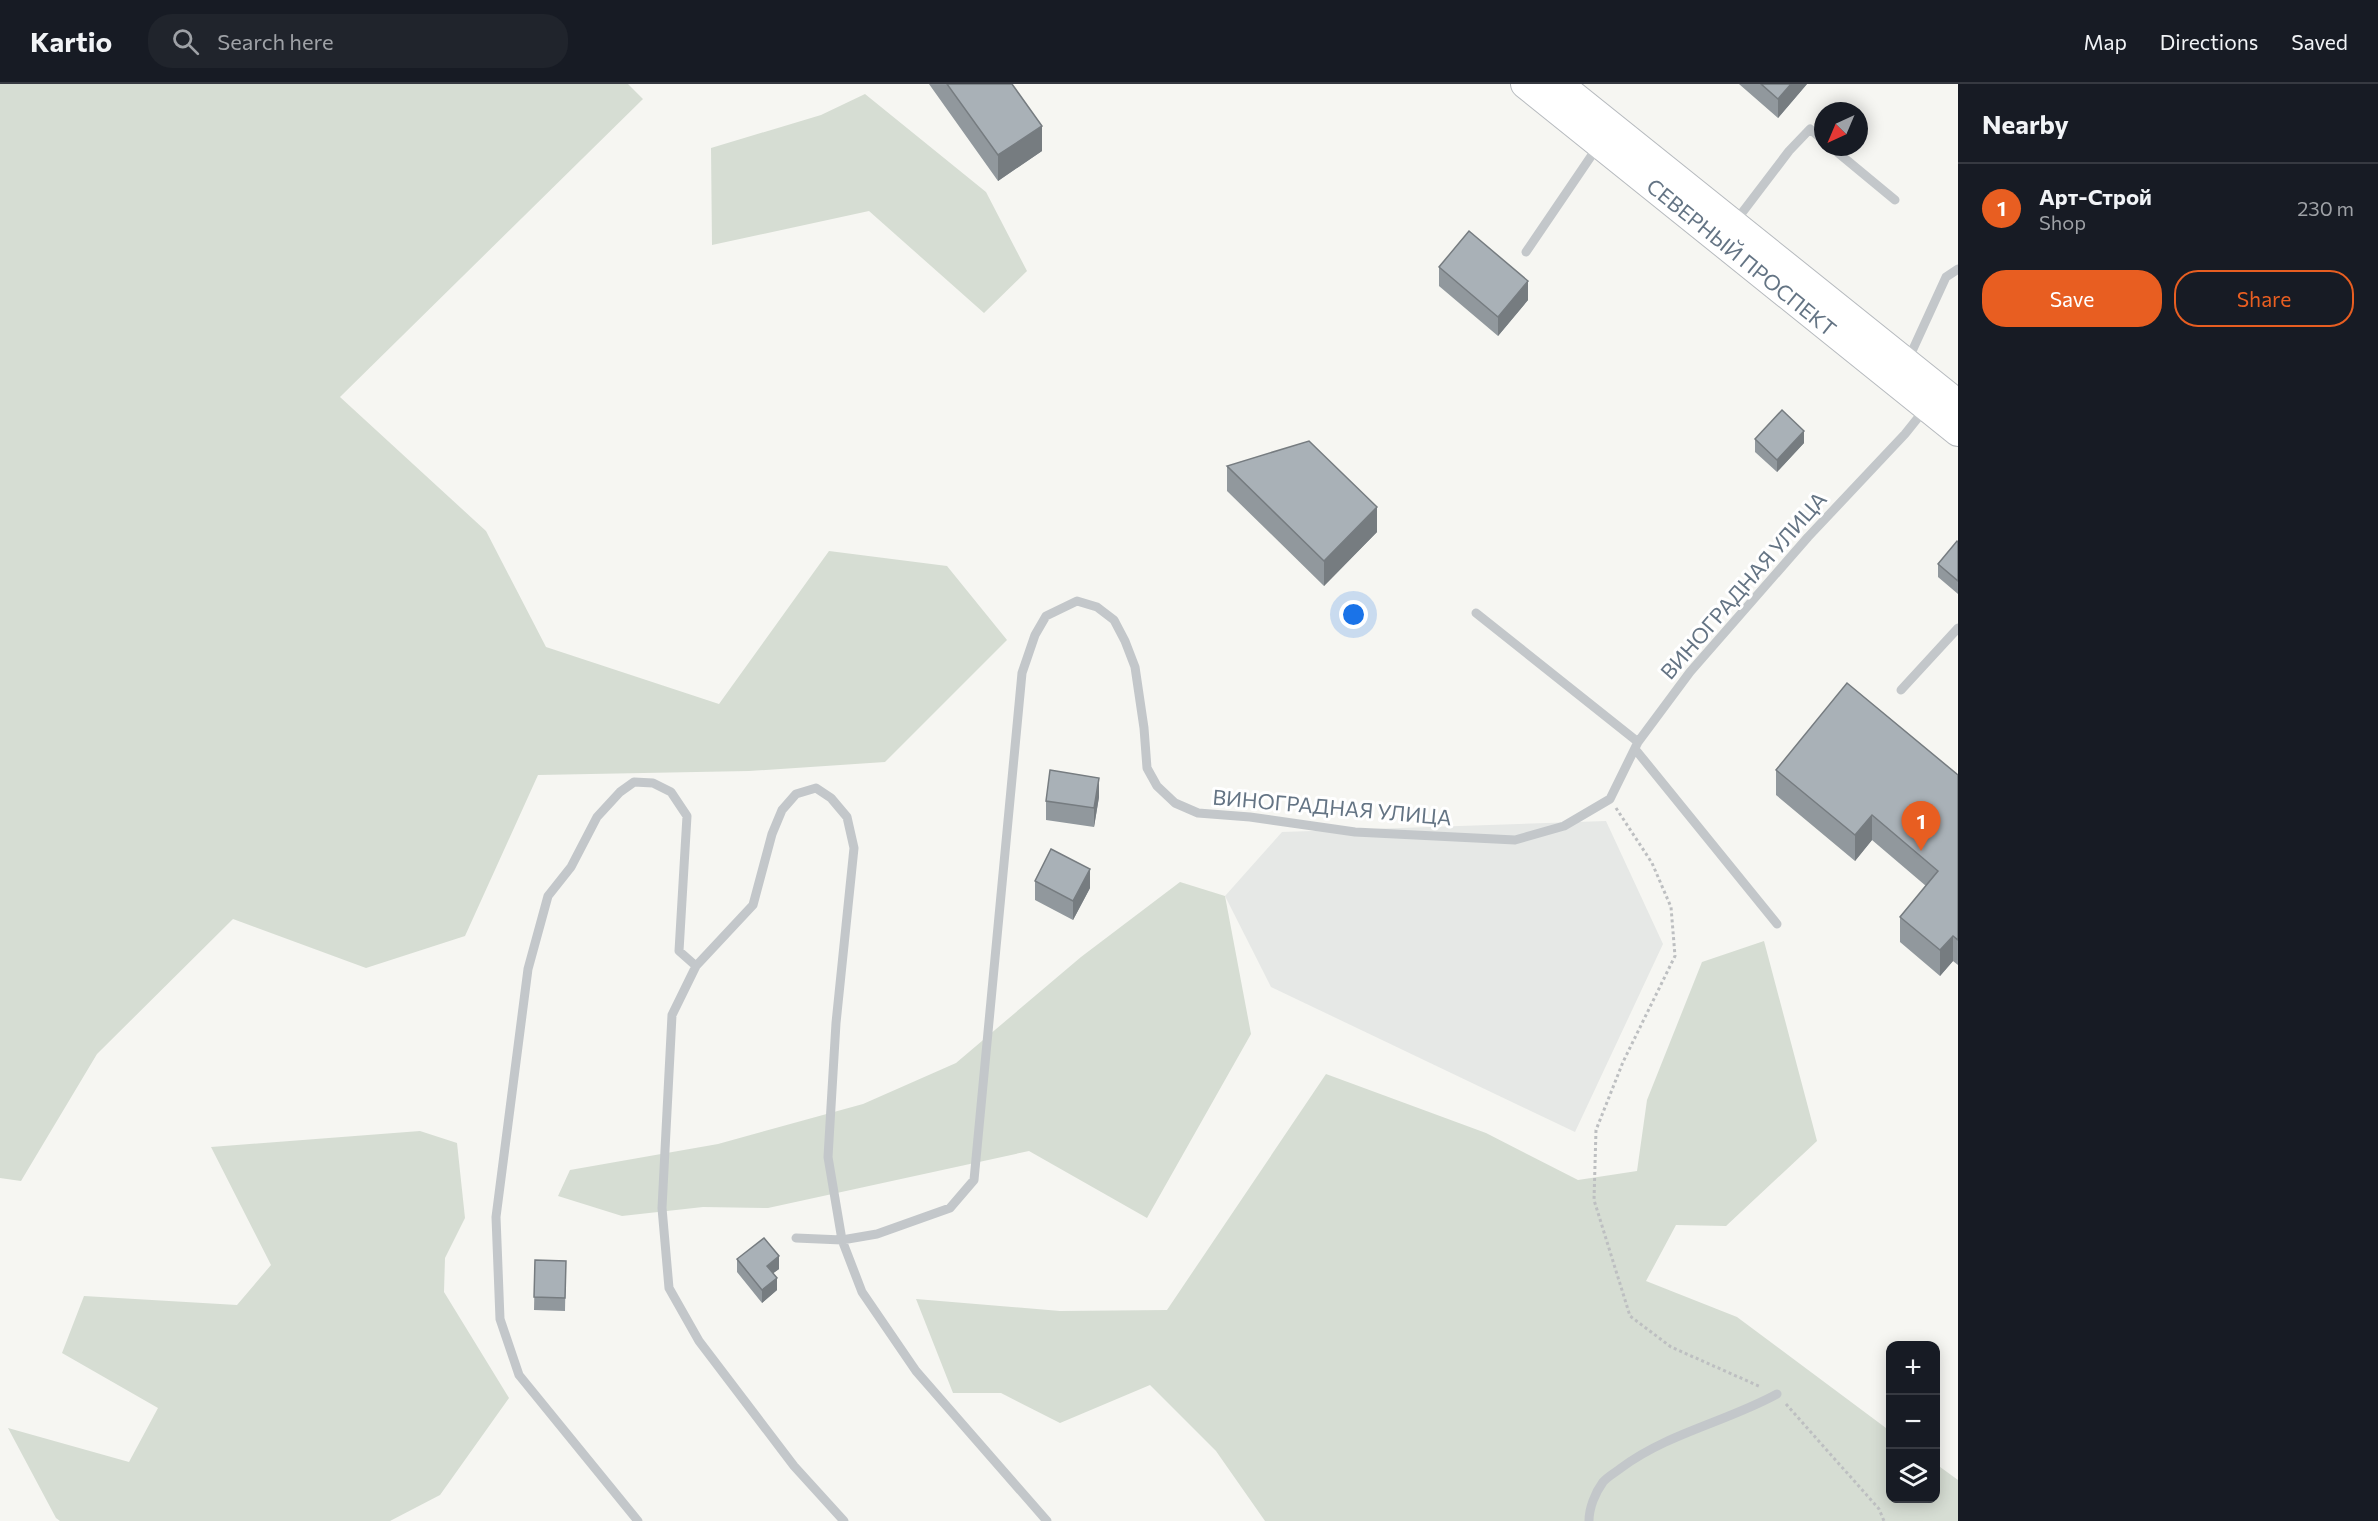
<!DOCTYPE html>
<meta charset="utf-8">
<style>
:root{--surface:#171b24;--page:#20242c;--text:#f1f3f6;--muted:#9ea1a6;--line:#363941;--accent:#e85e21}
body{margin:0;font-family:Commissioner,sans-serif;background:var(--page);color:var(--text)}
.controls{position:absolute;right:18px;bottom:18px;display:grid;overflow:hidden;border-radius:12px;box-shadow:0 3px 15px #0003}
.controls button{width:54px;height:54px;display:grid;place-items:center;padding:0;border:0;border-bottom:2px solid var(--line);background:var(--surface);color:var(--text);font:30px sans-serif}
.compass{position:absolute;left:1814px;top:18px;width:54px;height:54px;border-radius:50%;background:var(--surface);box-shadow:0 3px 15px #0003;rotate:224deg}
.you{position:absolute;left:1354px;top:531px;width:21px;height:21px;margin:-15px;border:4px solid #fff;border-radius:50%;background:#1a73e8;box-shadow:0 0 0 9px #1a73e833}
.badge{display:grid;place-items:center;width:39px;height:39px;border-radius:50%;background:var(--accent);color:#fff;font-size:20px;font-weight:700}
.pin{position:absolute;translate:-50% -50px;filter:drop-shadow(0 2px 3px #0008)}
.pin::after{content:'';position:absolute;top:32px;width:21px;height:18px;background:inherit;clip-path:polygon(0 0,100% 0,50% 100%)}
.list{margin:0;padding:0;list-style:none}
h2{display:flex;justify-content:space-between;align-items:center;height:78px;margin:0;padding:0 24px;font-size:26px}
h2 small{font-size:20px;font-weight:400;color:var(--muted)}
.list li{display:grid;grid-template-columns:39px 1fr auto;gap:18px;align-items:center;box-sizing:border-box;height:90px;padding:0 24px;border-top:2px solid var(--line)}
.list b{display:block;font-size:22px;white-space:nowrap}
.list p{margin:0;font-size:20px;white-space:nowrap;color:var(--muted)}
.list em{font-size:20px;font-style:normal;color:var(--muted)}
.actions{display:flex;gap:12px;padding:18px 24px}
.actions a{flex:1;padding:14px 0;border:2px solid var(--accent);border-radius:24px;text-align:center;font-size:21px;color:var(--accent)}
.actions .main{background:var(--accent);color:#fff}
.icon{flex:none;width:33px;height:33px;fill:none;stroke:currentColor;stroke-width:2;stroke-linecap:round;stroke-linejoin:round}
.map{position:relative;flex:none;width:1958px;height:1437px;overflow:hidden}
header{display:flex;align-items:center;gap:36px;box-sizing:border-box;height:84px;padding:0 30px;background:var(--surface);border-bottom:2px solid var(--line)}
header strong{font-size:28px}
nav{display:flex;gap:33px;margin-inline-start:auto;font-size:21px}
.search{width:420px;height:54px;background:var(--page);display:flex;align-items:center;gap:15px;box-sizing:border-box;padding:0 21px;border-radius:24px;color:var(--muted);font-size:22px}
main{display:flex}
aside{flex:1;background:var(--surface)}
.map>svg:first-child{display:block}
.built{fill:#e6e8e6}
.green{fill:#d6ddd3}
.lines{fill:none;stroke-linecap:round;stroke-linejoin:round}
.primary-casing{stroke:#b6babe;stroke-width:30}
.path{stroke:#bdbfc1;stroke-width:3;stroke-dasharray:3 3;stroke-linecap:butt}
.service{stroke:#c3c7ca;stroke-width:9}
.primary{stroke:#fff;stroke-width:28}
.wall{fill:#91989d}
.shaded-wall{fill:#767c80}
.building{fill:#a9b1b7;stroke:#767c80;stroke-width:1.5}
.labels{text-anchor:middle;stroke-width:6;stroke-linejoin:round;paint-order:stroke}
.street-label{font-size:21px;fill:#647484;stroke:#fff}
</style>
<header>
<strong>Kartio</strong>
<div class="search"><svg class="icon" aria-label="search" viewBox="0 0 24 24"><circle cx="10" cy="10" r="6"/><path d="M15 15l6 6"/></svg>Search here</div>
<nav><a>Map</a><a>Directions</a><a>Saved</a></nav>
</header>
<main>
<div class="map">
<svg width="1958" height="1437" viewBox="0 0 1958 1437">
<rect width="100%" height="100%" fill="#f6f6f2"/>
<path class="built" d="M1606,737L1663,860L1575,1048L1271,903L1225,812L1282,748Z"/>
<path class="green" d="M0,0H628L643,15L340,313L486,447L546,563L719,620L829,467L947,482L1007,556L885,678L749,687L538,691L465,852L366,884L233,835L97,970L21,1097L0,1094Z
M865,10L986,108L1027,187L984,229L869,127L712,161L711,64L821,31Z
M1180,798L1225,812L1251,950L1147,1134L1029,1067L768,1124L703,1123L622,1132L558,1112L570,1086L718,1060L863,1020L956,979L1081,873Z
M1764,857L1817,1057L1726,1142L1676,1141L1646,1197L1737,1233L1890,1347V1414H1936V1380L1958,1396V1437H1265L1216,1367L1150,1301L1060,1339L1001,1309H953L916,1215L1060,1227L1167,1226L1326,990L1486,1049L1578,1096L1637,1087L1647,1016L1702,878Z
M420,1047L457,1059L465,1134L445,1174L444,1208L509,1314L440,1411L390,1437H60L56,1434L8,1344L129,1378L158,1324L62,1269L84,1212L237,1221L271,1181L211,1063Z"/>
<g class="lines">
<g class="primary-casing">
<path id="primary" d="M1525,0L1958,348
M1559,0L1958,320"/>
</g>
<path class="path" d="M1616,724L1652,779L1671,823L1675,872L1623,978L1596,1046L1594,1116L1630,1232L1671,1263L1761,1303
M1786,1320L1879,1425L1884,1437"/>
<path class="service" d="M1831,63L1895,116
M1735,138L1789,67L1810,45L1823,56
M1526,168L1598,62
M1908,276L1946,193L1958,185
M1476,529L1638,658
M1901,606L1958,544
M1635,665L1777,840
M796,1154L842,1156L828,1073L836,939L854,764L847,733L831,714L816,704L796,710L782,726L772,750L753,821L696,882L672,931L662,1124L669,1204L699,1257L794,1382L844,1437
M638,1437L519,1291L500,1235L496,1133L528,885L548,812L571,783L597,733L620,708L634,698L653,699L671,708L687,732L679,867L696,882
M1047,1437L916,1287L862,1208L842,1156L877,1150L950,1124L974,1096L1022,589L1035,551L1046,532L1077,517L1097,523L1114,536L1125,557L1135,583L1144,644L1147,684L1157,702L1175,719L1198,729L1250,733L1355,748L1515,756L1564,742L1610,715L1638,658L1690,588L1808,453L1905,350L1925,325
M1589,1437C1589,1424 1595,1409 1603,1398C1607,1393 1616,1388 1621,1384C1668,1349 1726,1338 1777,1310"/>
<use href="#primary" class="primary"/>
</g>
<path class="wall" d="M929,0H1012L1042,67L998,97Z
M1739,0H1807L1778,34Z
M1439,183L1528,216L1498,252L1439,202Z
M1755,355L1804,359L1777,388L1755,368Z
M1227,382L1377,448L1324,502L1227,407Z
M1958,458V510L1938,493V480Z
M1776,686L1958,691V881L1953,877L1940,892L1900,858V833L1926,802L1872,756L1855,777L1776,711Z
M1099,713L1094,743L1046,736V717Z
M1035,797L1090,804L1073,836L1035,816Z
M737,1175L779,1185L773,1189L777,1206L762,1219L737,1188Z
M535,1176L566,1177L565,1227L534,1226Z"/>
<path class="shaded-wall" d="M1791,0H1807L1778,34V15Z
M1042,42V67L998,97V71Z
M1528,197V216L1498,252V233Z
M1804,347V359L1777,388V376Z
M1377,423V448L1324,502V477Z
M1099,694V713L1094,743V724Z
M1872,731V756L1855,777V751Z
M1090,785V804L1073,836V817Z
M1953,852V877L1940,892V866Z
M779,1172V1185L767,1194V1182Z
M777,1194V1206L762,1219V1206Z"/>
<path class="building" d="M947,0H1012L1042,42L998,71Z
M1761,0H1791L1778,15Z
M1469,147L1528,197L1498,233L1439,183Z
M1782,326L1804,347L1777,376L1755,355Z
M1309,357L1377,423L1324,477L1227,382Z
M1957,457L1958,458V497L1938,480Z
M1847,599L1958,691V856L1953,852L1940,866L1900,833L1938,787L1872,731L1855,751L1776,686Z
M1050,686L1099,694L1094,724L1046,717Z
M1051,765L1090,785L1073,817L1035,797Z
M764,1154L779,1172L767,1182L777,1194L762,1206L737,1175Z
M535,1176L566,1177L565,1214L534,1213Z"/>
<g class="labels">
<g class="street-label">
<text transform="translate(1741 174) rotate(39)" y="7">СЕВЕРНЫЙ ПРОСПЕКТ</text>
<text transform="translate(1744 502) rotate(-49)" y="7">ВИНОГРАДНАЯ УЛИЦА</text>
<text transform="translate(1332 724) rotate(5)" y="7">ВИНОГРАДНАЯ УЛИЦА</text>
</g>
</g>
</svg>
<div class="controls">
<button>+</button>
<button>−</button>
<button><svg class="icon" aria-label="layers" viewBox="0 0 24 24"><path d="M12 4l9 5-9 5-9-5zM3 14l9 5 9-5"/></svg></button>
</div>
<svg class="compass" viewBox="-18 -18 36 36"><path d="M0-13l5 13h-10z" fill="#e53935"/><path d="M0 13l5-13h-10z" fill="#9ea1a6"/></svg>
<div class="you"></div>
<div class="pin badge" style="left:1921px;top:767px">1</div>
</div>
<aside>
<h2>Nearby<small></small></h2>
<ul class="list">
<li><span class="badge">1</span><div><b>Арт-Строй</b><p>Shop</p></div><em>230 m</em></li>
</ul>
<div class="actions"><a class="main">Save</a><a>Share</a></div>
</aside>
</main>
